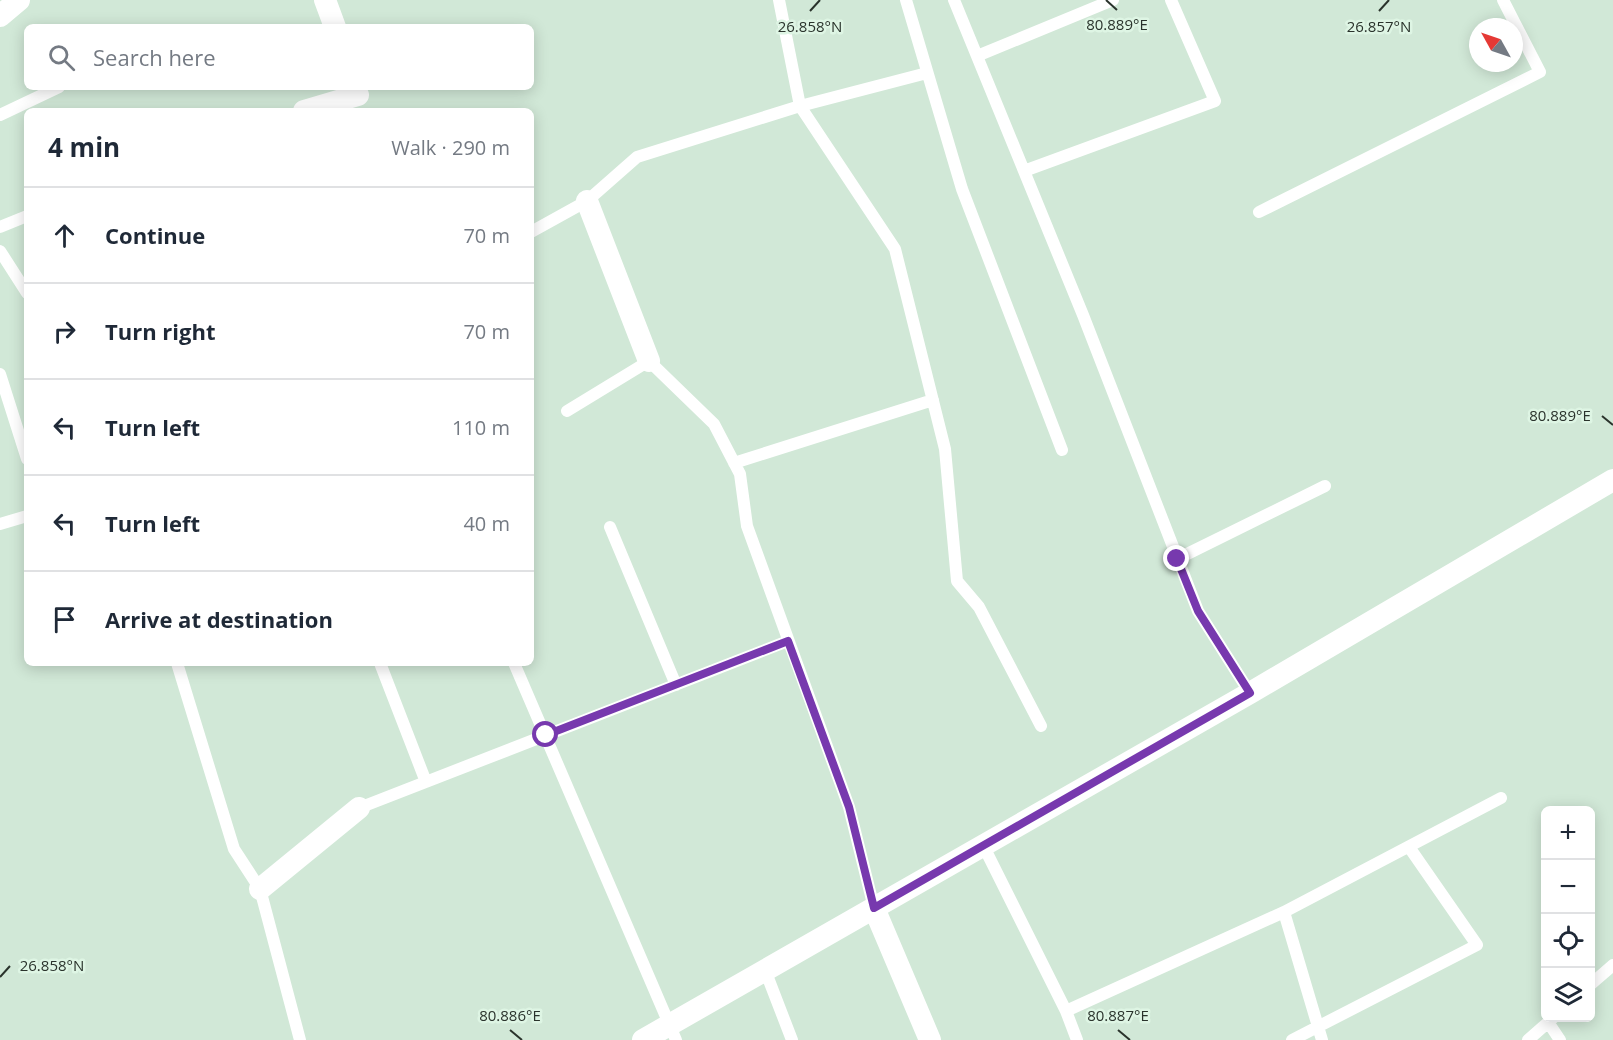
<!DOCTYPE html>
<meta charset="utf-8">
<style>
:root{--surface:#fff;--page:#f6f6f7;--text:#1f2937;--muted:#747a83;--line:#e0e1e3}
body{margin:0;font-family:"Open Sans",sans-serif;background:var(--page);color:var(--text)}
.controls{position:absolute;right:18px;bottom:18px;display:grid;overflow:hidden;border-radius:9px;box-shadow:0 3px 15px #0003}
.controls button{width:54px;height:54px;display:grid;place-items:center;padding:0;border:0;border-bottom:2px solid var(--line);background:var(--surface);color:var(--text);font:30px sans-serif}
.compass{position:absolute;left:1469px;top:18px;width:54px;height:54px;border-radius:50%;background:var(--surface);box-shadow:0 3px 15px #0003;rotate:310deg}
.stop{position:absolute;width:18px;height:18px;margin:-14px;border:4px solid #7739ae;border-radius:50%;background:#fff}
.stop.end{background:#7739ae;border-color:#fff;box-shadow:0 2px 6px #0008}
.list{margin:0;padding:0;list-style:none}
h2{display:flex;justify-content:space-between;align-items:center;height:78px;margin:0;padding:0 24px;font-size:26px}
h2 small{font-size:20px;font-weight:400;color:var(--muted)}
.list li{display:grid;grid-template-columns:39px 1fr auto;gap:18px;align-items:center;box-sizing:border-box;height:96px;padding:0 24px;border-top:2px solid var(--line)}
.list b{display:block;font-size:22px;white-space:nowrap}
.list em{font-size:20px;font-style:normal;color:var(--muted)}
.icon{flex:none;width:33px;height:33px;fill:none;stroke:currentColor;stroke-width:2;stroke-linecap:round;stroke-linejoin:round}
.map{position:relative;flex:none;width:1613px;height:1040px;overflow:hidden}
.search{position:absolute;background:var(--surface);box-shadow:0 3px 15px #0003;left:24px;top:24px;width:510px;height:66px;display:flex;align-items:center;gap:15px;box-sizing:border-box;padding:0 21px;border-radius:9px;color:var(--muted);font-size:22px}
.panel{position:absolute;background:var(--surface);box-shadow:0 3px 15px #0003;left:24px;top:108px;width:510px;height:558px;border-radius:9px}
.map>svg:first-child{display:block}
.lines{fill:none;stroke-linecap:round;stroke-linejoin:round}
.lane{stroke:#fff;stroke-width:12}
.street{stroke:#fff;stroke-width:22}
.route{stroke:#7739ae;stroke-width:8}
.ticks{fill:none;stroke:#2a332c;stroke-width:2}
.ticks-label{font-size:15px;text-anchor:middle;fill:#2a332c;stroke:#def5e4;stroke-width:5;stroke-linejoin:round;paint-order:stroke}
</style>
<div class="map">
<svg width="1613" height="1040" viewBox="0 0 1613 1040">
<rect width="100%" height="100%" fill="#d1e8d7"/>
<g class="lines">
<path class="lane" d="M779,0L800,106L927,73
M906,0L962,189L1062,450
M954,0L1083,315L1198,611L1250,693
M977,56L1113,0
M0,115L59,87
M1024,171L1215,101L1171,0
M1259,212L1540,72L1503,0
M0,227L27,216
M531,232L587,201L637,157L800,106L895,249L945,449L957,581L979,607L1041,726
M0,251L27,293
M0,374L27,459
M567,411L649,361L714,424L740,474L747,526L849,807L874,908
M734,463L933,400
M0,524L27,516
M610,527L676,685
M1177,559L1325,486
M177,663L234,849L260,889L300,1040
M380,663L426,782
M514,663L676,1040
M359,808L788,641
M983,845L1066,1011L1077,1040
M1284,912L1322,1040
M765,970L792,1040
M1590,985L1613,965
M1066,1011L1284,912L1501,798
M1548,1022L1560,1040
M1292,1040L1477,945L1409,847
M1528,1040L1553,1018"/>
<path class="street" d="M325,0L335,27
M0,16L19,0
M304,111L358,95
M587,201L649,361
M260,889L359,808
M874,908L930,1040
M643,1040L1250,693L1613,480"/>
</g>
<g class="lines">
<path class="route" d="M546,735L788,641L849,807L874,908L1250,693L1198,611L1177,559"/>
</g>
<path class="ticks" d="M1106,0L1117,10M810,11L820,0M1379,11L1389,0M1602,416L1613,425M0,977L10,966M510,1030L522,1040M1118,1030L1130,1040"/>
<g class="ticks-label">
<text x="1117" y="30">80.889°E</text>
<text x="810" y="32">26.858°N</text>
<text x="1379" y="32">26.857°N</text>
<text x="1560" y="421">80.889°E</text>
<text x="52" y="971">26.858°N</text>
<text x="510" y="1021">80.886°E</text>
<text x="1118" y="1021">80.887°E</text>
</g>
</svg>
<div class="controls">
<button>+</button>
<button>−</button>
<button><svg class="icon" aria-label="locate" viewBox="0 0 24 24"><circle cx="12" cy="12" r="6"/><path d="M12 2v4M12 18v4M2 12h4M18 12h4"/></svg></button>
<button><svg class="icon" aria-label="layers" viewBox="0 0 24 24"><path d="M12 4l9 5-9 5-9-5zM3 14l9 5 9-5"/></svg></button>
</div>
<svg class="compass" viewBox="-18 -18 36 36"><path d="M0-13l5 13h-10z" fill="#e53935"/><path d="M0 13l5-13h-10z" fill="#747a83"/></svg>
<div class="stop" style="left:546px;top:735px"></div>
<div class="stop end" style="left:1177px;top:559px"></div>
<div class="search"><svg class="icon" aria-label="search" viewBox="0 0 24 24"><circle cx="10" cy="10" r="6"/><path d="M15 15l6 6"/></svg>Search here</div>
<section class="panel">
<h2>4 min<small>Walk · 290 m</small></h2>
<ul class="list">
<li><svg class="icon" aria-label="ahead" viewBox="0 0 24 24"><path d="M12 20V5M6 11l6-6 6 6"/></svg><div><b>Continue</b></div><em>70 m</em></li>
<li><svg class="icon" aria-label="right" viewBox="0 0 24 24"><path d="M7 20v-9h11M14 6l5 5-5 5"/></svg><div><b>Turn right</b></div><em>70 m</em></li>
<li><svg class="icon" aria-label="left" viewBox="0 0 24 24"><path d="M17 20v-9H6M10 6l-5 5 5 5"/></svg><div><b>Turn left</b></div><em>110 m</em></li>
<li><svg class="icon" aria-label="left" viewBox="0 0 24 24"><path d="M17 20v-9H6M10 6l-5 5 5 5"/></svg><div><b>Turn left</b></div><em>40 m</em></li>
<li><svg class="icon" aria-label="arrive" viewBox="0 0 24 24"><path d="M6 21V4h12l-3 4 3 4H6"/></svg><div><b>Arrive at destination</b></div></li>
</ul>
</section>
</div>
